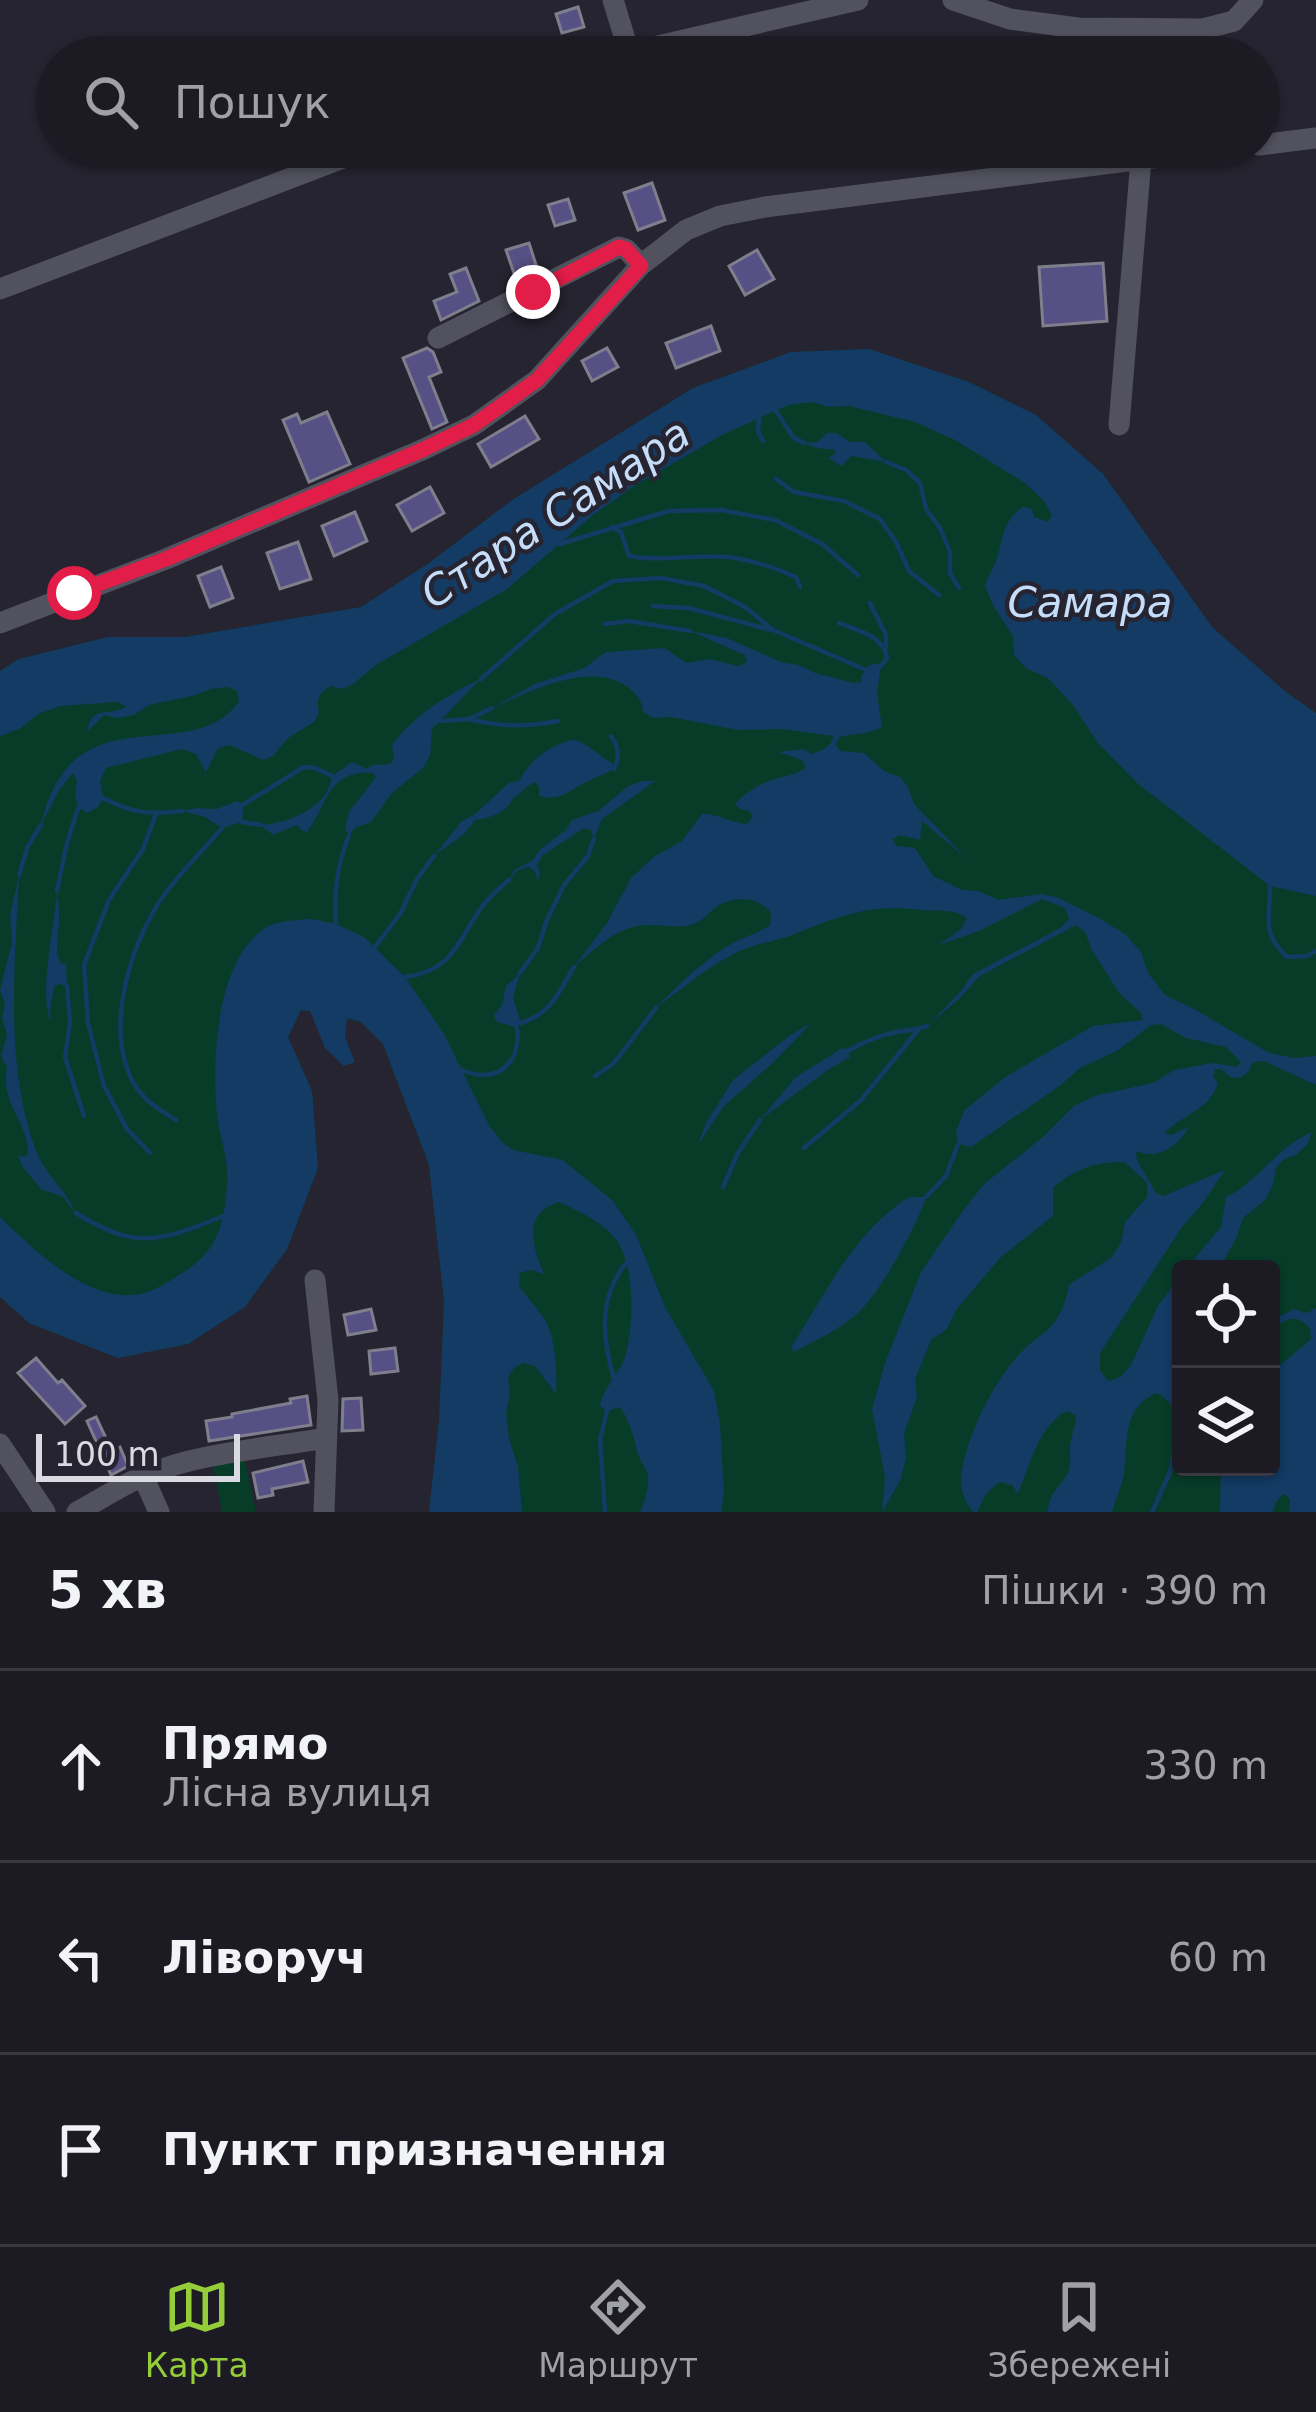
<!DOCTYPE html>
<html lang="uk">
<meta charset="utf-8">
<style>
:root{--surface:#1c1b24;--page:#292831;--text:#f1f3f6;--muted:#a0a1a6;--line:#3a3941;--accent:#95cc3a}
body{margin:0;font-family:"DejaVu Sans",sans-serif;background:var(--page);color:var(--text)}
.controls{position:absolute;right:36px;bottom:36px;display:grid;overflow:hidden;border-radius:12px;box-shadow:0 3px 9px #0004}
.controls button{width:108px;height:108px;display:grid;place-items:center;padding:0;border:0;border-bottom:3px solid var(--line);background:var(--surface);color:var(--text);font:60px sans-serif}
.scale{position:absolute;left:36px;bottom:30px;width:204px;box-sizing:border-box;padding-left:12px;border:6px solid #dadae2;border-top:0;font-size:33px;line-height:42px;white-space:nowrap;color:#dadae2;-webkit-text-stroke:9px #252430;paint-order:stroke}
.stop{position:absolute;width:36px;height:36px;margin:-27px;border:9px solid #e11d48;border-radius:50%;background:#fff}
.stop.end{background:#e11d48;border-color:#fff;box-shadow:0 3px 12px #0008}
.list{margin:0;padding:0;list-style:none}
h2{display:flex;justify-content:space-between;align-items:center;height:156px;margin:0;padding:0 48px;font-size:51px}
h2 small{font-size:39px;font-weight:400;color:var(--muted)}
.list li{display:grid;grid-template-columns:78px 1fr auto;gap:36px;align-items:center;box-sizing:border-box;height:192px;padding:0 48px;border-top:3px solid var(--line)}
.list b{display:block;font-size:45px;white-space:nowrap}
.list p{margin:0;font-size:39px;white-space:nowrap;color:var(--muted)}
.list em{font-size:39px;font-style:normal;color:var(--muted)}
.icon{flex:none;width:66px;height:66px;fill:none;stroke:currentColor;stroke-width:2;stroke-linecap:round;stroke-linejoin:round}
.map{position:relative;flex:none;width:1316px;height:1512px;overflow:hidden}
.search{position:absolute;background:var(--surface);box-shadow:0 3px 9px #0004;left:36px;right:36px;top:36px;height:132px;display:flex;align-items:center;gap:30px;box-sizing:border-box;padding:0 42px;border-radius:66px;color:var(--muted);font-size:45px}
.sheet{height:732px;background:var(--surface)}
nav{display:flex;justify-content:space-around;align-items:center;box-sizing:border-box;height:168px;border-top:3px solid var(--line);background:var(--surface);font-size:33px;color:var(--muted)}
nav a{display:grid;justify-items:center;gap:6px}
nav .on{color:var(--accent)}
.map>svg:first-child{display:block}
.green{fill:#073c29;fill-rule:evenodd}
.water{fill:#133b64}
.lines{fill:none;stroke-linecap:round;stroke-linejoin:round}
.stream{stroke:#133b64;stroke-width:4.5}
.building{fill:#565085;stroke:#7f7e8d;stroke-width:3}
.minor{stroke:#52525f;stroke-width:21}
.route{stroke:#e11d48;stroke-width:15}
.labels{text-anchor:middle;stroke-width:9;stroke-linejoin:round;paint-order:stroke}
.water-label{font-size:42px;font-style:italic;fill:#c5ddf8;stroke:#252430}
</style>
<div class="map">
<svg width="1316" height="1512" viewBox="0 0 1316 1512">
<rect width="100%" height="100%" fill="#252430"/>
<path class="green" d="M869,349L969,382L1036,415L1103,474L1212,627L1286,692L1316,713V1512H429L439,1421L444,1301L429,1165L383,1044L361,1022L301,1010L288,1038L312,1091L318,1168L287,1249L245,1307L188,1344L118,1358L29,1323L0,1297V671L19,659L108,637H185L361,607L429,563L512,500L693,388L791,352ZM1181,1269H1271V1467H1181Z
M245,1460L256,1512H222L213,1466Z"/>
<path class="water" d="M869,349L969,382L1036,415L1103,474L1212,627L1286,692L1316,713V896L1270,886L1137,783L1098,743L1073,705L1049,679L1026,668L1014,655L1013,636L994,607L985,586C988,576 994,568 997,558C1004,538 1002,520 1023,507L1031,508L1034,517L1048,522L1052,515L1044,501L1025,483L955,440L915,422L849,406L828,407L812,402L788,405L724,434L637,484L593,515L507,589L376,665L353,684L342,689L331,686C318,693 316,699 319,713L314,722L288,738L273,756L263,760L230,745L218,748L206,772L196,754L182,749L106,768L100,781L103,798L98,807L87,813L78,808L75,794L77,780L73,773L59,790L41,825C72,688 188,770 239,702L237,691L227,687L211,689L192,696L149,705L134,715L117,718L104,715L88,731C89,705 112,716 126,707L118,702L60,706L38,714L21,728L0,736V671L19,659L108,637H185L361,607L429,563L512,500L693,388L791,352Z
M827,433H836L850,442H865L886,462L851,456L842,466L828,458L835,454V450L816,448L804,443L817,442Z
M690,631L727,638L781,662L799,665L815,673L854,683L862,682L861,676L868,666L876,663L881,666L877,693L882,727C868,735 854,733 839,737L836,745L840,751L864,753L884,771L900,777L908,787L914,804L967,859L922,821L920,840L900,835L892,839L897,846L915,848L933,876L962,890L979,891L998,900L1040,894L1056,897L1097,917L1125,934L1141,952L1148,973L1165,995L1194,1009L1269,1053L1294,1058L1316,1056V1085L1264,1061L1253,1062L1248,1072L1240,1078L1230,1077L1221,1069H1215L1213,1077L1218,1082C1211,1109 1184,1114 1164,1133L1171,1135L1189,1127C1177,1147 1158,1160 1136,1151L1137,1160L1156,1193L1163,1196L1225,1170L1202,1204L1182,1227L1100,1353V1370L1108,1381L1121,1377L1131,1365L1158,1306L1181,1275V1439L1174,1452C1179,1429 1180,1405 1157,1393C1122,1407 1128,1441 1124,1473C1122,1486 1115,1499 1112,1512H1047C1053,1487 1054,1495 1066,1476C1073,1465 1069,1457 1070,1446C1071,1435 1076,1427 1076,1415L1067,1411C1039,1424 1029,1467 1018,1494L1012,1485L999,1482L986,1494L977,1512H973C965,1502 960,1490 961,1477C965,1440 991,1386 1016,1358C1044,1327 1059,1333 1069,1285L1112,1257L1121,1243L1125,1222L1147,1197V1183L1125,1162C1097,1161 1073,1169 1053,1188V1216L1000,1258L956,1310L947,1329L931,1340L915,1379L917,1397L904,1433L906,1457L900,1481L882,1512L885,1477L872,1409L885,1363L921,1272L962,1212L984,1184L1042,1138L1075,1105L1098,1095L1153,1083L1174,1070L1213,1063L1237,1067L1241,1062L1226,1047L1186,1038L1161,1024L1151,1025L1117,1051L1080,1068L1061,1085L971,1147L958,1144L956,1132L964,1111L1005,1077L1093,1026L1143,1020L1141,1013L1119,993L1092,950L1085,932L1076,925L980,976L960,998L927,1026L960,992L973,974L1060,928L1069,919L1065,908L1042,899L979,931L939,945L961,929L967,918C952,908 939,912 922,910C869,904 843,915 795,934C781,940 765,942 750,947C716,959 685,987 656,1008C680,983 710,953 743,938C753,934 760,932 770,925L771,913C758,897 738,895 719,905C711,910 705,919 696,923C680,930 665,924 648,925C617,926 596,948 574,967L607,923L631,878L655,856L682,841L702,814C717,813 731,823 747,824L753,816L749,811L740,809L735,804C746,792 762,782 778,778C790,775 796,775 806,767L802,760L779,752L803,749L812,754C822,750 832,747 833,736L782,729L738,730L671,717L654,718L643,712C642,701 638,696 629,688C592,659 529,692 492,708L535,684L584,668L606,652L665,648L686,663L709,659L739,666L747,662L745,655Z
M481,679C464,695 449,712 432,729L430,756L423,768L392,793L371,822L355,828L349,835L345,828L349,812L376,777L373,773C327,770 329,803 307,832L301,830L297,825L273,835L261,825C289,823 328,808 332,776L352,762L366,769L372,765L390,764L394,759L392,745C413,716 449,693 481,679Z
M573,740C586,741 599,757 612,763L614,769C605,774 596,777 586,782C568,791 560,802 539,796V787L535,782C527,785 521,794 513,798C507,813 491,818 475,820L465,833L434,856L461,822L475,814L509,783L519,781C529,761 551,744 573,740Z
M642,781H655L602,819L594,838L591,830L584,828L543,855L537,865L540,873L538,880L534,870L528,867L518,870L509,880L514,870L533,860L539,850L566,830L572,820L598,811L627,787Z
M237,801L244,804L242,822L222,828L205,817L182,811L196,808L217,809Z
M19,875C15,967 4,1063 36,1151C45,1174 66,1190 76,1213L62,1196L42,1190L22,1166L18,1155L24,1157L28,1154C28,1119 0,1107 7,1067L1,1056L7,1035L2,1018L5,1004L0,990L12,943L10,915Z
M57,891C58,902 60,913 59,923C58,940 54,949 61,964H66L67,986L59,984L54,987L50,1011L51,1022C38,996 55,923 57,891Z
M312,919L336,924L364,937L405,977L444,1034L489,1125L502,1142L513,1150L563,1160L613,1201L636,1235L665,1307L714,1391L720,1424L724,1494L721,1512H640C645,1500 651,1485 647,1472C645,1466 640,1461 638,1454C633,1436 631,1423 620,1407L607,1411L600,1406C603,1387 619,1375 625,1357C634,1326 636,1263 614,1237C601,1221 578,1211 559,1202C522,1214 532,1245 544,1274L531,1270L520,1273L519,1286C527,1297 536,1307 543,1317C556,1336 557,1371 556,1394L535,1366L523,1363L514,1368L508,1377L510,1393L506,1413L509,1439L518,1467L522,1512H429L439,1421L444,1301L429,1165L383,1044L361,1022L347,1018L345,1037L355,1062L344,1066L325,1048L310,1011L301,1010L288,1037L312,1091L318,1168L287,1249L245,1307L188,1344L118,1358L29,1323L0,1297V1217C32,1248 83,1298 131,1295C149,1295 168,1282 182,1273C205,1259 218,1242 223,1215C226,1202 228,1183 227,1170C226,1152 219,1133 217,1115C212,1062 215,958 267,927C279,920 298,920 312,919Z
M520,973L513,998L521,1023L517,1028L496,1021L494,1015L502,1005L506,986Z
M811,1023L774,1062L723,1107L698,1145L706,1123L733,1080L789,1036Z
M842,1048L849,1050L850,1057L829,1069L760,1120L795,1078Z
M1312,1132L1307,1145L1296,1155L1284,1159L1276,1168L1273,1184L1266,1199L1243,1218L1237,1237L1219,1269H1186L1221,1227L1226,1197C1260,1181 1277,1146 1312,1132Z
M909,1197H926C917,1226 881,1291 859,1312C841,1329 816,1340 794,1352L791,1347C826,1294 853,1232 909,1197Z
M1316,1308V1512H1289L1290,1499L1283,1494L1276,1502L1273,1512H1220L1221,1467H1271V1378L1277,1368L1311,1339L1310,1328C1294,1312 1289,1320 1271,1328V1321L1294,1309L1307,1313Z"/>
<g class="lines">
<path class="stream" d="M776,411L793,437L804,443
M759,419L758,432L763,441
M886,462L906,470L920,483L926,509L940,528L950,552V573L959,588
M776,479L794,492L844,501L880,519L896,542L909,571L939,595
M612,527L621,532L629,556C662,562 696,554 729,557C751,560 776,568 796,577L800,587
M560,544L669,511L721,510L775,520L822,544L858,575
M870,603L886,635V647
M653,606L689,608L771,630
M839,623C857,630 884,636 887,658L881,666
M605,624L629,621L690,631
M481,679L555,614L613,581L661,578L704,586L745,607L773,630L864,669
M469,719C501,727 526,727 558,721
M440,721L469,719L492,708
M611,736C619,748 620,755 614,769
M103,798C133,813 148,815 182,811
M244,804L304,767L315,768L332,776
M242,822L261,825
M19,875L28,846L41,825
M1270,886C1270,919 1261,932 1287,957L1307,956L1316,951
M57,891L66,847L78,808
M336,924C334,891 337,865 349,835
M375,947L400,914L417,879L434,856
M520,973L538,948L546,922L564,885L588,856L594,838
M405,977C452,971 457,943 481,908C488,897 499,889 509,880
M67,986L70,1022L65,1057L84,1116
M521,1023C551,1014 559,992 574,967
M849,1050C864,1042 880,1035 897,1032C908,1030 917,1030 927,1026
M462,1070C496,1085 522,1064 517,1028
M595,1076L614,1063L656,1008
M176,1120C160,1110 144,1101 134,1084C103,1028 131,939 167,891C184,869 204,849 222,828
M804,1148L861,1100L918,1030
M150,1153L127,1129L104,1086L88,1023L84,965L109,900L143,849L156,814
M723,1187L738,1153L760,1120
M926,1197L946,1176L958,1144
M76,1213C136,1251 162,1241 223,1216
M614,1379C602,1338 598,1298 626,1263
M605,1512L600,1440L607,1411
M1152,1512L1170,1472L1174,1452"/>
</g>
<path class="building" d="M578,7L584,27L562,33L556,14Z
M652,183L665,220L638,230L624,193Z
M568,199L575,220L555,226L548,205Z
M529,243L538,271L517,282L506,250Z
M757,250L774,279L745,295L729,266Z
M1103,263L1107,321L1043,326L1039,267Z
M466,268L479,301L441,320L434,301L457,292L450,274Z
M711,326L720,351L676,368L666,343Z
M427,348L433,352L441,372L429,377L447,422L432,429L403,358Z
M607,348L618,367L592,381L582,361Z
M327,412L350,464L309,482L283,420L297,414L301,423Z
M525,416L539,439L491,467L478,444Z
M430,487L444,513L412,531L397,505Z
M355,512L367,541L334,556L322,526Z
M298,542L311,579L280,589L267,553Z
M221,567L233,598L210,607L198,576Z
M371,1309L376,1330L348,1335L344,1315Z
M395,1348L398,1371L371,1374L369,1351Z
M36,1358L58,1383L62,1380L85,1406L65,1424L18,1373Z
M307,1396L311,1425L209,1441L206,1421L232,1417V1414L291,1403L290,1399Z
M361,1398L363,1430L342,1431L343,1399Z
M96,1417L112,1451L120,1447L128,1466L111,1475L87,1421Z
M303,1461L308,1482L272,1489L273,1495L258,1498L253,1473Z"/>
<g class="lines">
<path class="minor" d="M613,0L629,52
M953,0L1010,19L1078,28L1203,29L1234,21L1253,0
M610,57L858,0
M1259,145L1316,138
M0,289L372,147
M438,338L619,247L626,249L641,265
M1119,425L1141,159
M0,623L166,559L422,450L474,425L537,380L641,265L686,230L720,216L765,207L1239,147
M315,1280L328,1400L324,1512
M0,1444L45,1512
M143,1476L159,1512
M77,1512C99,1500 121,1486 143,1476C197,1453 268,1448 326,1438"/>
</g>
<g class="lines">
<path class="route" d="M74,593L166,559L422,450L474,425L537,380L641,266L626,249L619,247L533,292"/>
</g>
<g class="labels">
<g class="water-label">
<text transform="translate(555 513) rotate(-33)" y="15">Стара Самара</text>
<text x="1090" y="617">Самара</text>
</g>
</g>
</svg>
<div class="controls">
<button><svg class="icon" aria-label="locate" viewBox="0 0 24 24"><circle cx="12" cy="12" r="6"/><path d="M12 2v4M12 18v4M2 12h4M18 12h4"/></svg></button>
<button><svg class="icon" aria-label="layers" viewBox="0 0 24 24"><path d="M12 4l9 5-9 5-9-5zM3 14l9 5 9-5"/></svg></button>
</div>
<div class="scale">100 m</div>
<div class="stop" style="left:74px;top:593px"></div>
<div class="stop end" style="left:533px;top:292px"></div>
<div class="search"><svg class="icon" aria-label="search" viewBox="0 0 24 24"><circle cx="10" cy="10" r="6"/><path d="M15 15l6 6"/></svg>Пошук</div>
</div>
<section class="sheet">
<h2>5 хв<small>Пішки · 390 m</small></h2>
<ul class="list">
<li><svg class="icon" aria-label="ahead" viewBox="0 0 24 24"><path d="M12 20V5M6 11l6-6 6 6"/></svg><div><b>Прямо</b><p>Лісна вулиця</p></div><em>330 m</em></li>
<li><svg class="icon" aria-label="left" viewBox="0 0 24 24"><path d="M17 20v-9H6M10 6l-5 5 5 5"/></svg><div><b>Ліворуч</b></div><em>60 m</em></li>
<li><svg class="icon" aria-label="arrive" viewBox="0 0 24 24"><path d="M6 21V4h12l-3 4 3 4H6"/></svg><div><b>Пункт призначення</b></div></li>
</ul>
</section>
<nav>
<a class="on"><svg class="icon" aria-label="map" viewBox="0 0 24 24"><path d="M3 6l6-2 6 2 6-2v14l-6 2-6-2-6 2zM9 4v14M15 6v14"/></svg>Карта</a>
<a><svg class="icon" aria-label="directions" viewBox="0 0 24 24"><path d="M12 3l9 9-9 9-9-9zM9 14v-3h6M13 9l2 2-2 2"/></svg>Маршрут</a>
<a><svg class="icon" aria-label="saved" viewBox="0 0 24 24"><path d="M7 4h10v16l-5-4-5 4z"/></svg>Збережені</a>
</nav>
